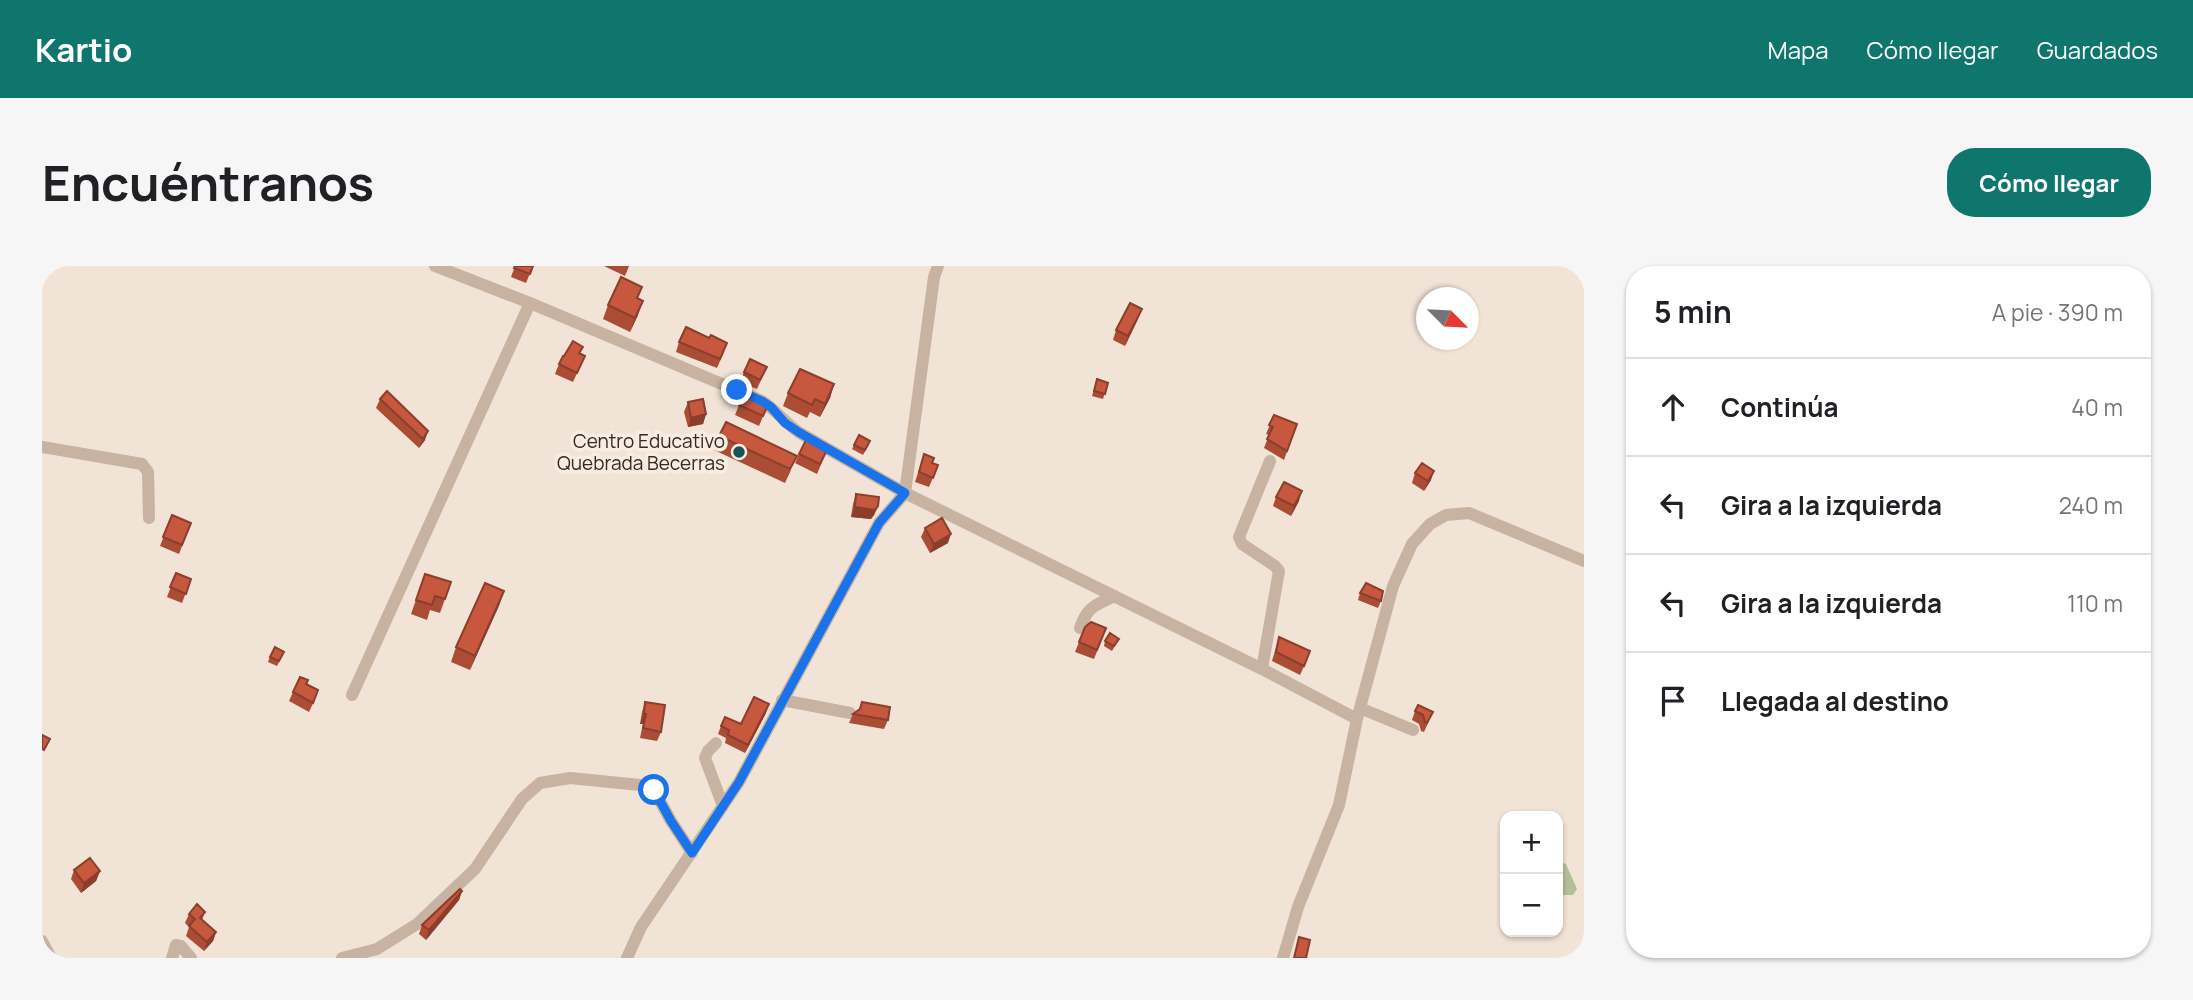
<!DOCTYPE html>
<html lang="es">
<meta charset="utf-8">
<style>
:root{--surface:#fff;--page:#f6f6f6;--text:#202124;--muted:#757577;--line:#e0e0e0;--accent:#0f766e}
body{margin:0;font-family:Manrope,sans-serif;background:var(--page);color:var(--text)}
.controls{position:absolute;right:21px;bottom:21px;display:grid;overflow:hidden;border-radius:14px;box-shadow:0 2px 5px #0004}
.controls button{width:63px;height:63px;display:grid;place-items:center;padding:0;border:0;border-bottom:2px solid var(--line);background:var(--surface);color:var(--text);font:35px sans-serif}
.compass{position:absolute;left:1374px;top:21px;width:63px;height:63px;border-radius:50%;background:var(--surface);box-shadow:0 2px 5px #0004;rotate:114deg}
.stop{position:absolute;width:21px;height:21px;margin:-16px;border:5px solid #1a73e8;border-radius:50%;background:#fff}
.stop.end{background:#1a73e8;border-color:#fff;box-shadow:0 2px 7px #0008}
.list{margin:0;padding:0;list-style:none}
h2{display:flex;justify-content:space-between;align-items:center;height:91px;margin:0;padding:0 28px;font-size:30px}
h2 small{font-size:23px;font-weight:400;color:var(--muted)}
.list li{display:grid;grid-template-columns:46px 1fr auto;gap:21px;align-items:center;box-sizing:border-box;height:98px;padding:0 28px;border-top:2px solid var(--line)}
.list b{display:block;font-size:26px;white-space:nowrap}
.list em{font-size:23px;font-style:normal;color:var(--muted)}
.icon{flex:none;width:38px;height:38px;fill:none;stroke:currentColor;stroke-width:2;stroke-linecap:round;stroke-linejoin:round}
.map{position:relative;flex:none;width:1542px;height:692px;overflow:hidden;border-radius:28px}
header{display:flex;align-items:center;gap:42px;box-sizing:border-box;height:98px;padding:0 35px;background:var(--accent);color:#fff}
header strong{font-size:33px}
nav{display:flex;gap:38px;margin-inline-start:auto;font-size:24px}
.intro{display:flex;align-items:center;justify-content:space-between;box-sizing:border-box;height:168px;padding:0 42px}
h1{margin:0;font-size:49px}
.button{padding:18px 32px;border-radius:28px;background:var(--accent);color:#fff;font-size:24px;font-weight:700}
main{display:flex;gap:42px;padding:0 42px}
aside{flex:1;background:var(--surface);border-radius:28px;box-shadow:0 2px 5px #0004}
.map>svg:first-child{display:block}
.green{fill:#b3bf97}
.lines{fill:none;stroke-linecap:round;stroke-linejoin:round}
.minor{stroke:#c8b2a2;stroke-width:12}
.wall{fill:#ab4c35}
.shaded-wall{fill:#8b3e2b}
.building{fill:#c7583e;stroke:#8b3e2b;stroke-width:2}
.route{stroke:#1a73e8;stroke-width:9}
.poi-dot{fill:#1b5354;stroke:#f9ede2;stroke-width:2.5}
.labels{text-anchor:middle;stroke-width:7;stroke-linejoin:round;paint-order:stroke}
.poi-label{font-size:19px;fill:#332925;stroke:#f9ede2;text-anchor:end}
</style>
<header>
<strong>Kartio</strong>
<nav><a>Mapa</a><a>Cómo llegar</a><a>Guardados</a></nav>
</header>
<div class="intro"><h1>Encuéntranos</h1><a class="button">Cómo llegar</a></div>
<main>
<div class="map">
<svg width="1542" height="692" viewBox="0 0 1542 692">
<rect width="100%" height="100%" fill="#f1e3d6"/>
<path class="green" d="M1516,595L1524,598L1535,623L1531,629H1521L1516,624Z"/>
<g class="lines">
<path class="minor" d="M393,0L488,37L720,135C734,144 744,158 758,167L863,227L1220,403L1315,453
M0,181L100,198L106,206L107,252
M1038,362C1045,341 1053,339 1073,330
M1220,403L1237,305L1233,300L1200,278L1197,271L1228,195
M310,429L488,37
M740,434L808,447
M1318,442L1371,464
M674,477L666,485L663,492L681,540
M0,675L9,692
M130,692L134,679L139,680L149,692
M300,692L335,683L375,658L433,603L480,533L498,517L528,512L598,519L612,524L629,555L650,587
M585,692L599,661L697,516L837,257L863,227L892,11L896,0
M1241,692L1256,641L1297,539L1315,453L1351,320L1370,278L1388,258L1404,249L1427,247L1542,295"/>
</g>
<path class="wall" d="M473,0H491L484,17L469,11Z
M562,0H587L583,10Z
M566,39L596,49L588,66L561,53Z
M1096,53L1083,80L1071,74L1074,64Z
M637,76L682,86L675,102L634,86Z
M541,81L538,88L543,90L531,116L513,108L517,98L522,90Z
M725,101L715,123L698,116L702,106Z
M1055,113L1066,117L1061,133L1050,130Z
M792,118L788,132L778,151L768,146L765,152L741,140L746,127Z
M338,133L383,174L377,182L334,142Z
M646,136L664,148L661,158L646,161L642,146Z
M697,139H726L717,160L693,149Z
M1232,149L1255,158L1242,194L1222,182L1227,169L1224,168Z
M677,170L749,204L743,217L672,184Z
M812,179L826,180L821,189L810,183Z
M786,182L775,208L753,197L757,188Z
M882,188L890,197L896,199L887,221L873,216Z
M1373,207L1389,214L1382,225L1370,217Z
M814,228L836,240L832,249L829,253L809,251L811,238Z
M1234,231L1257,235L1249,250L1231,240Z
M130,249L149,257L137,288L118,280Z
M883,262L906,277L888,287L879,271Z
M134,307L149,313L140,337L125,331Z
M383,308L409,316L398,347L388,344L385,354L369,348Z
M462,325L428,404L409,396L414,381Z
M1318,327L1339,335L1336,342L1316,334Z
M1043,361L1064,362L1052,393L1033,386Z
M1237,371L1265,394L1258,409L1230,395Z
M1077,373L1070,385L1062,380L1063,375Z
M242,386L235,400L226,396L228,391Z
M264,418L273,433L267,446L247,435L251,426Z
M603,436L619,466L615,475L598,472L601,458H598L600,446Z
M820,436L846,454L842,463L807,457L811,448L817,443Z
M1373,445L1391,446L1382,466L1379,465L1377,458L1370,454Z
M724,447L703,487L683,477L684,472L676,468L679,460L699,458Z
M32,604L58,605L54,615L39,627L29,613Z
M420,625L417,634L384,674L377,668L380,659Z
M163,646L160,654L174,666L171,675L162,685L144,670L147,661L143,657L147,648Z"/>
<path class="shaded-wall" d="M601,35L596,49L588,66L593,52Z
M1100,43L1096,53L1083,80L1086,70Z
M792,118L788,132L778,151L783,138Z
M664,148L661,158L646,161L649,152Z
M386,165L383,174L377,182L381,173Z
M1392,205L1389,214L1382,225L1386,215Z
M1260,225L1257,235L1249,250L1252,240Z
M836,240L832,249L829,253L809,251L813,241Z
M909,268L906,277L888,287L892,278Z
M462,325L457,340L428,404L433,390Z
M727,438L724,447L703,487L706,479Z
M602,448H604L601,458H598Z
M58,605L54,615L39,627L42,617Z
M420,625L417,634L384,674L387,664Z
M174,666L171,675L162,685L165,676Z"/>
<path class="building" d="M473,0H491L488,8L472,2Z
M579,11L600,21L595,32L601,35L593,52L566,39Z
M1088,37L1100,43L1086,70L1074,64Z
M644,61L667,72L669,69L685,77L678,93L637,76Z
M531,75L541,81L537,87L543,90L535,107L517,98L521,90H522Z
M708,93L725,101L718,114L702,106Z
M758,103L792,118L783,138L773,133L770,139L746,127Z
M1055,113L1066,117L1063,128L1052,125Z
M345,125L386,165L381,173L338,133Z
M703,126L726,139L721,150L697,139Z
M661,133L664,148L649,152L646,136Z
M1232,149L1255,158L1245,185L1225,173L1231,161L1227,159Z
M684,156L755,190L748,203L677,170Z
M817,169L828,175L823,184L812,179Z
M765,172L786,182L778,198L757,188Z
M882,188L892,192L890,197L896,199L891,212L877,206Z
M1380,197L1392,205L1386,215L1373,207Z
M1242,216L1260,225L1252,240L1234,231Z
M814,228L837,231L836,240L833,244L813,241Z
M130,249L149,257L140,279L121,271Z
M900,252L909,268L892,278L883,262Z
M134,307L149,313L144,328L128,321Z
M383,308L409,316L403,333L393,330L390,339L374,334Z
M443,317L462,325L433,390L414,381Z
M1324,317L1341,325L1339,335L1318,327Z
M1049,356L1064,362L1055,384L1037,376L1043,361Z
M1068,367L1077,373L1072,380L1063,375Z
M1237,371L1268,385L1262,400L1234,386Z
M233,381L242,386L237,395L228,391Z
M258,411L266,414L264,418L276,424L271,437L251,426Z
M712,431L727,438L706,479L686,469L687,464L679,460L683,451L699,458Z
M603,436L623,439L619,466L601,462L604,448H602Z
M820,436L848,441L846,454L811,448L818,443Z
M1376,439L1391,446L1385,457L1383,456L1381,449L1373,445Z
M0,469L8,473L2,484L0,483Z
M48,592L58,605L42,617L32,604Z
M418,623L420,625L387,664L380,659Z
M155,638L163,646L158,652L174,666L165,676L147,660L153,653L147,648Z
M1257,671L1268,674L1264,692H1252Z"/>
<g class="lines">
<path class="route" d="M612,524L629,555L650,587L697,516L837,257L863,227L758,167L743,157L729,141L720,135L695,124"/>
</g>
<circle class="poi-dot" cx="697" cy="186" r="7"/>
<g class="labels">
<g class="poi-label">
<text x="683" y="182">Centro Educativo<tspan x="683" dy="22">Quebrada Becerras</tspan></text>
</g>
</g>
</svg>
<div class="controls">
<button>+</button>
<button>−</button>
</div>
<svg class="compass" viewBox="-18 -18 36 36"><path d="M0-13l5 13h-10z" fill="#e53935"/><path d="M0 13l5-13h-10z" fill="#757577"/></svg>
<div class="stop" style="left:612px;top:524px"></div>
<div class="stop end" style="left:695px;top:124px"></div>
</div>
<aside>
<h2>5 min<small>A pie · 390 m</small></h2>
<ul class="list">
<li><svg class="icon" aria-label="ahead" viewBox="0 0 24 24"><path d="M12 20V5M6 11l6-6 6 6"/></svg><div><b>Continúa</b></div><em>40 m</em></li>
<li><svg class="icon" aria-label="left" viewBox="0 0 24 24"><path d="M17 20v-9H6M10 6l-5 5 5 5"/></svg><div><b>Gira a la izquierda</b></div><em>240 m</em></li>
<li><svg class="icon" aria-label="left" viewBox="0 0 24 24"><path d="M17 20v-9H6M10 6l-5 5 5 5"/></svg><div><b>Gira a la izquierda</b></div><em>110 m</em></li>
<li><svg class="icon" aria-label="arrive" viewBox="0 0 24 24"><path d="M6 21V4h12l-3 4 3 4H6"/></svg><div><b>Llegada al destino</b></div></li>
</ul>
</aside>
</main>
